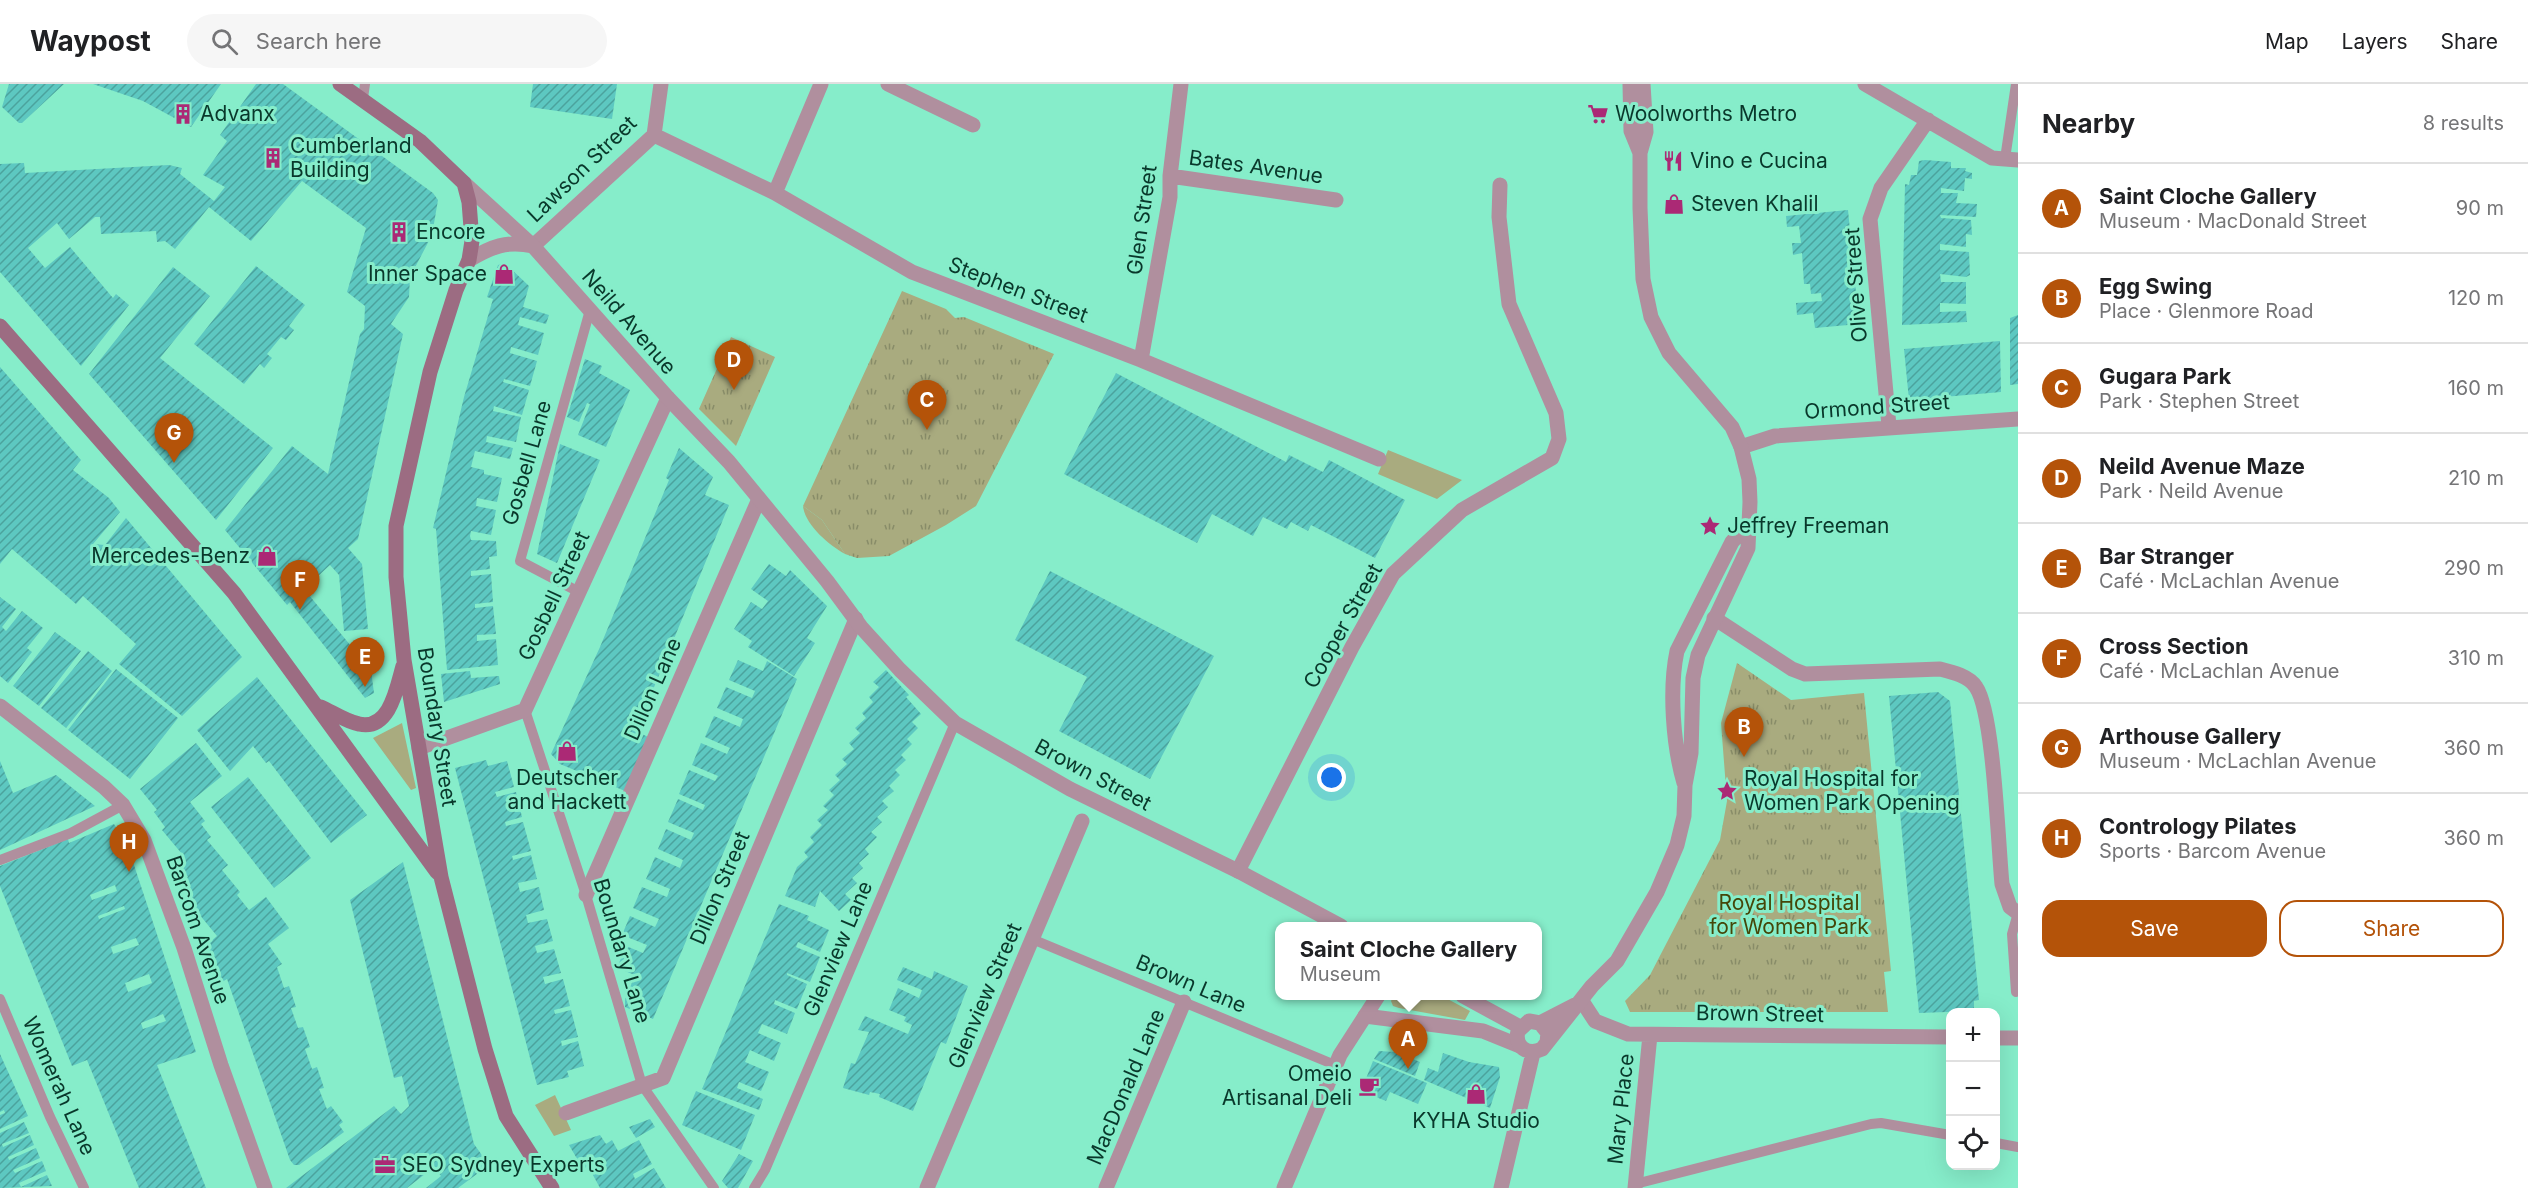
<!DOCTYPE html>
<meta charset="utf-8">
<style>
:root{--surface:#fff;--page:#f6f6f6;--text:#202124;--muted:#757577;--line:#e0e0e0;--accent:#b45309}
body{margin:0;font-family:Inter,sans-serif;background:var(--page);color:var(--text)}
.controls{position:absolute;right:18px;bottom:18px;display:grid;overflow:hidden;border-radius:12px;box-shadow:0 6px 24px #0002}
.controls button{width:54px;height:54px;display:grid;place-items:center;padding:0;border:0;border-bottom:2px solid var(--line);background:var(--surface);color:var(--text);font:30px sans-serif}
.you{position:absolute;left:1332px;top:694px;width:21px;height:21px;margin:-15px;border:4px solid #fff;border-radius:50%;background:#1a73e8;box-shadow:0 0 0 9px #1a73e833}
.badge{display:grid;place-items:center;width:39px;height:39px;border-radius:50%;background:var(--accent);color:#fff;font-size:20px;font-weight:700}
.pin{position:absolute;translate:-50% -50px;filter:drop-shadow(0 2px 3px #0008)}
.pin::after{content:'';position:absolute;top:32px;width:21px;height:18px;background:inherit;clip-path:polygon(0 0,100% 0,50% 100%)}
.popup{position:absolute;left:1275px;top:838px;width:267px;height:78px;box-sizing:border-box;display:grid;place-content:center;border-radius:12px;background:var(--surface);filter:drop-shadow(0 2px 4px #0005);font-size:20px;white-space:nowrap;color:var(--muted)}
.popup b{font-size:22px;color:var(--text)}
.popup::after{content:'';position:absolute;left:50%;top:100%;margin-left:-12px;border:12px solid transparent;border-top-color:var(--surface)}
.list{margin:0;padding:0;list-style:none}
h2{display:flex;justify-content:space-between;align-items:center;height:78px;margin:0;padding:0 24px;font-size:26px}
h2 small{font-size:20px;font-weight:400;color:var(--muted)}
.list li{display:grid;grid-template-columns:39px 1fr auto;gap:18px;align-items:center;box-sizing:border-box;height:90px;padding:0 24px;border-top:2px solid var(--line)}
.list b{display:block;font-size:22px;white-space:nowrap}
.list p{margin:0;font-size:20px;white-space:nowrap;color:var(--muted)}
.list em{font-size:20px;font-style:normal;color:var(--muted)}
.actions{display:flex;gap:12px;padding:18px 24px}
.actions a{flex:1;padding:14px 0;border:2px solid var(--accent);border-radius:18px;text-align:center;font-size:21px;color:var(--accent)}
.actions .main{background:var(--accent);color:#fff}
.icon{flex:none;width:33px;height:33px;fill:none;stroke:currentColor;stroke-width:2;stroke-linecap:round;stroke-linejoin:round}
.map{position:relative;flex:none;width:2018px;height:1104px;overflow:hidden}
header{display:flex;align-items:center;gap:36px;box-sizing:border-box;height:84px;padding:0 30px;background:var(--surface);border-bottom:2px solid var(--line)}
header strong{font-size:28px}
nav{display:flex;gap:33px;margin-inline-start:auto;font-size:21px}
.search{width:420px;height:54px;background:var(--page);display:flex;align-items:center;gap:15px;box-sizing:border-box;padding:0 21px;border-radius:33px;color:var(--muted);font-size:22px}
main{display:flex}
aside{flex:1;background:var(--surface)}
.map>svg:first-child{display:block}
.green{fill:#a9ab7f}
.park{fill:url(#park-tufts)}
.building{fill:url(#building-hatch);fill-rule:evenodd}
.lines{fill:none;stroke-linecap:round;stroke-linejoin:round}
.service{stroke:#b08f9e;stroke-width:10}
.minor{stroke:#b08f9e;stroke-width:15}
.tertiary{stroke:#b08f9e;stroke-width:15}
.secondary{stroke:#9c6c82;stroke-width:15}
.labels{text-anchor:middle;stroke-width:6;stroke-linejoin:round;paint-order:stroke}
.poi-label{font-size:21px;fill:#09382b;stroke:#86edca;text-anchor:start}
.street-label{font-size:21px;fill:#09382b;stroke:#86edca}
.park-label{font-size:21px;fill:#454609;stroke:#86edca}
</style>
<header>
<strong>Waypost</strong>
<div class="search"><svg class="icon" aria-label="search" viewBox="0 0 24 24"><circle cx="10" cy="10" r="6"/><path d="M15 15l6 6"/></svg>Search here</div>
<nav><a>Map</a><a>Layers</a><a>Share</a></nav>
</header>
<main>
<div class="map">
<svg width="2018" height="1104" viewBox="0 0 2018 1104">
<defs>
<pattern id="park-tufts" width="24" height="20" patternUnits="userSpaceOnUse" patternTransform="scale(1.5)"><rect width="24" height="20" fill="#a9ab7f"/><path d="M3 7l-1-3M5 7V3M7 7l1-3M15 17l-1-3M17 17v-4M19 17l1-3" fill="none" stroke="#888c68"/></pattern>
<pattern id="building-hatch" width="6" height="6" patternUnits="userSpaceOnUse" patternTransform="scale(1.5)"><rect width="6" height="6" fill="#5dc8c1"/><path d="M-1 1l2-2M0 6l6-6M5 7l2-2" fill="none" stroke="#4ba39d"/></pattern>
</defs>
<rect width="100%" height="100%" fill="#86edca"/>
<path class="green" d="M1388,366L1462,396L1437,415L1378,390Z
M803,422L822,436L845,470C829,461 805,441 803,422Z
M402,639L416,704L411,706L373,654Z
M1394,912H1442L1470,927L1465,936L1399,924L1393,922L1391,917Z
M555,1011L571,1046L554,1052L535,1021Z"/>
<path class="park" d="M902,207L946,225L955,234L964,233L1054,270L976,422L946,441L889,472L857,474L845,470L822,436L803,422Z
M731,253L775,273L736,362L699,325Z
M1737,579L1791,616L1864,609L1891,887L1884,888L1888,928H1630L1625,917L1650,891L1720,756L1727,717L1721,639Z"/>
<path class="building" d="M9,0H64L22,39H19L2,23Z
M93,0H221L191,43L143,17Z
M256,0H283L433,109L438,116L432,151L410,193L409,213L391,240L403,250L358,455L348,464L362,480L368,545L344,547L339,491L330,481L304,505L351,562L358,557L369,571L374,609L365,614L290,518L287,521L225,446L292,362L328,390L360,250L364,245L365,222L347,208L366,144L302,97L251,157L209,123L175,165L165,157L157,158L156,147L101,150L100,133H95L69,155L57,139L28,164L45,184L70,163L113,214L116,210L129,221L81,282L0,188V80L24,79L25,89L169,81L182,84L180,90L214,117L225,103L203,91L227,57L220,51Z
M533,0H617L612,35L530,23Z
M1925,76L1951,78V84H1966L1965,87L1972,89V95L1965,94L1964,107L1941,104V109H1958L1956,119L1977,120L1976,133L1940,131L1941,134L1971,136L1972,151L1966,150V163L1940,160V166L1969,168L1970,191L1966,193L1940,190L1941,198H1966V220L1940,219V228L1966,227L1967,238L1902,241L1905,100L1909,101L1911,91H1917L1919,77Z
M1848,126L1859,240L1815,244L1813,229L1797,231L1796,219L1822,217L1821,209L1811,210L1810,200H1804L1802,169L1793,171L1792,159H1801L1799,142L1787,143L1786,132Z
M505,179L529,202L523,223L549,231L546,240L520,233L518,241L544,249L538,271L511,263L510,269L537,277L530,302L504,295L503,298L529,306L522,331L494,322L493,327L521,333L516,358L487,352L486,358L513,364L510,375L475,367L471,383L484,386V390L502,394L497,418L477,414L476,422L496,426L491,451L471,447L470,452L471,456L496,457L497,472L489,473L490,485L471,487V492L491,490L493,518L475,520V524L493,522L496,550L477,551V557L496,555L498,581L447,586L436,445L433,444L464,313L493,215L487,213L498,181Z
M256,182L305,221L289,242L294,246L286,256L281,253L267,270L272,274L264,284L260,280L244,300L194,260Z
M173,183L210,212L160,274L273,364L216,436L89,290Z
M2018,231V300L2010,301V234Z
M2000,257L2001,308L1909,316L1904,265Z
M585,275L602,282L599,289L630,306L606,363L578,351L590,320L587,319L579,338L567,333Z
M0,283L81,376L73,386L109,414L120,428L93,460L105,461L126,434L242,573L182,632L119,580L136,560L83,512L76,520L12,465L0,480Z
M1116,289L1286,378L1289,371L1323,388L1329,376L1405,416L1375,474L1311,441L1308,447L1291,438L1287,445L1263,433L1253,452L1212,430L1197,459L1064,390Z
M560,360L600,376L557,479L537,470Z
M679,364L713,393L705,411L729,421L636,647L648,653L625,707L560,680L551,670L600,563L669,396L666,394Z
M769,480L786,492L790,486L827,522L807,554L815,559L794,592L748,563L752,557L734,545L751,518L762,525L768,517L751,505Z
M1050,487L1214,572L1150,695L1059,647L1087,593L1015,556Z
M0,513L16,525L2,543L6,547L22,527L43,544L27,564L32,568L8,599L0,592Z
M55,548L81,567L39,622L13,602Z
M88,567L112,587L66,644L41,624Z
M738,576L763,587L767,577L797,595L653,935L625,923V916L635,891L617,884L626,862L643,869L647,861L622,851L630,832L655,843L659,835L633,824L642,803L667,813L670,805L646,795L655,773L680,784L683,776L658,765L666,745L691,756L694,749L668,738L678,715L703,726L705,721L679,710L689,686L715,697L718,692L692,681L701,659L727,670L730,664L705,653L714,632L740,643L743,635L717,624L726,603L752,614L755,607L729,596Z
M116,585L178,634L130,695L68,646Z
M886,586L909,611L906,613L921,630L912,638L918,644L907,655L912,660L901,671L906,676L895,686L900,691L889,702L894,707L882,717L888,723L877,733L882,738L871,748L877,753L865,765L869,770L859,779L863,784L852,794L857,799L845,810L851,816L839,827L820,807L815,823L785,812L797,783L808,773L804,768L814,758L810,753L822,741L817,736L828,726L823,722L834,711L829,706L840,696L835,691L847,680L842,675L854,665L849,659L860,649L855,644L866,634L862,629L873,618L869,613L879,603L873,598Z
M470,587L471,594L499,592L500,600L444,618L441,590Z
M257,593L367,731L331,759L269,677L266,679L253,662L230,687L197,646Z
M1938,608L1950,617L1979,916L1974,917V927L1919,929L1889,612Z
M196,659L222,692L190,718L205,737L201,740L211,753L207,756L228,781L222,786L240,808L237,811L249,826L266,813L289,844L268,860L282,880L277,883L284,904L289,902L296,923L291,924L298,944L303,943L310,963L305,965L312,985L317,983L324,1004L319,1005L326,1023L327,1025L331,1022L343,1038L339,1041L344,1048L299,1081H294L290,1076L227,895L217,901L203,864L217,852L185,813L191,808L182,798L188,793L175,776L182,770L162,746L165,743L154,728L157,726L140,705Z
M486,676L488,682L507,677L514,703L495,708L497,713L516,708L522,733L505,738L506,742L523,738L531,767L512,772L513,776L531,771L537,795L518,799L520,808L539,803L544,826L526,831L528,839L547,835L553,857L535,862L537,869L554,865L561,889L543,893L545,900L563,895L570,922L554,926L555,930L571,926L578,953L561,957L562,962L578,957L584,982L567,987L569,993L537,1001L455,684Z
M0,677L13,709L56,691L95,722L0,766Z
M248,693L311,774L274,804L211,723Z
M114,740L128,763L196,968L157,981L206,1104H139L87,976L72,982L0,802V782L68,755L69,759ZM115,801L117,807L92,816L90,811ZM124,822L125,825L99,835L98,832ZM136,854L139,861L113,870L111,863ZM149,890L152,899L128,908L125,899ZM163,930L166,937L143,945L141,939Z
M403,778L474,1060L489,1081L458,1104H426L441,1092L434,1083L407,1104H286L394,1022L401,1030L409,1022L402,992L394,994L350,816Z
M779,820L809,832L807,836L829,846L820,868L798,858L796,863L820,873L810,898L787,889V891L807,900L797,925L775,916L774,920L795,929L787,950L762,940L758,949L781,959L774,977L750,966L745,978L769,988L761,1007L739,998L737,1004L763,1015L759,1026L702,1005Z
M903,883L932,895L934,887L968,902L946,960L941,958L913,1027L879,1013L880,1010L870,1008L869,1011L843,1004L851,979L855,980L869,948L858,946L865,932L908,950L912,941L904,937L906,933L889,926L898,904L919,914L922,906L897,896Z
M1379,967L1410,969L1408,973L1420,978L1415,992L1374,975Z
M1443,969L1469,978L1499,983L1500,993L1490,1024L1424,996L1428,984L1438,988Z
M0,970L28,1032L0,1045V1031L5,1029L4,1026L0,1028Z
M1373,977L1427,999L1418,1020L1390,1008L1386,1017L1361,1007Z
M696,1007L755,1031L741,1066L682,1041Z
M650,1035L655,1043L636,1054L629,1043Z
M24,1038L29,1049L2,1060L3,1063L30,1051L34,1061L8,1073L9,1076L36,1064L40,1074L13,1086L15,1089L42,1077L46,1087L19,1099L21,1103L47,1091L52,1102L0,1104V1049Z
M600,1051L606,1060L612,1056L618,1067L639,1056L652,1080L633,1090L635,1095L654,1084L666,1104H600L588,1082L583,1085L569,1061Z
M739,1070L753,1077L738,1104H728L722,1097Z"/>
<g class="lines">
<path class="service" d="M363,14L365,0
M2005,75L2016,0
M579,508L520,477L590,226
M525,626L586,811L642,1001L714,1104
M0,776L71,749L123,721
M1032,855L1335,981
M2016,908L2012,850L2018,829
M0,915L50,1033L84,1104
M1996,1059L2018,1063
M1635,1100L1871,1040L1881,1039L1950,1051
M754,1104L765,1086L955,639"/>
<path class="minor" d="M888,0L973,41
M1865,0L1992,74L2018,76
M654,51L775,109L912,188L1141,276L1379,375
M1170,92L1336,116
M775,109L821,0
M533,162L654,51L661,0
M1141,276L1170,113V92L1181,0
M1889,342L1870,135L1881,104L1928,36
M1741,363L1775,352L2018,335
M1714,534L1792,585L1805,590L1940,585C1952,588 1969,592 1976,603C1994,629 1998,761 2002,800L2010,823L2018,829
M0,622L104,703L123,721L144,756L184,864L221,981L265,1104
M419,664L525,626L668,314
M1238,787L1352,563L1393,490L1462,426L1552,374L1559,355L1556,329L1509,220L1499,133L1500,101
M586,811L759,415
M1582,917L1595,937L1628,950L1950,953
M1365,932L1483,947L1520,962
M1996,954H2018
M566,1029L663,994L856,535
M927,1104L1082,737
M1106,1104L1184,918
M1635,1104L1650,951"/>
<path class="tertiary" d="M1630,0L1631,47L1640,69
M464,99L533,162L668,314L729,378L827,497L861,543L900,586L955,639L1070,705L1238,787L1341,842
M469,176C491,163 507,156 533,162
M1684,699C1673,661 1669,605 1677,567L1732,458L1747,441
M1463,912L1520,943
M1540,939L1575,921
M1547,958L1548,949L1540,939L1529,937L1518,947C1514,963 1528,972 1542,965L1592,902L1617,877L1657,808L1677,761L1684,732L1685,701L1691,669L1693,594L1698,571L1748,464L1750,418L1749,395L1741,363L1732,343L1669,269L1651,233L1643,195L1640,124V69L1646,48L1643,0
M1284,1104L1340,971L1378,912
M1501,1104L1533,969"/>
<path class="secondary" d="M340,0L420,57L464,99L469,118L472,157L469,176L456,206L430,288L396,442V493L404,576L441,793L485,965L506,1032L552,1104
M0,242L234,509L437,788
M321,623C332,628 347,638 359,640C390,647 397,603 403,582"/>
</g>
<defs>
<g id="building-bare" transform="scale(1.62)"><path d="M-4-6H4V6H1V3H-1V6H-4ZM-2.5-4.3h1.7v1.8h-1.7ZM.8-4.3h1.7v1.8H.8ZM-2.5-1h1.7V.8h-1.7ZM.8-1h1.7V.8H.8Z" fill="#ab2975" stroke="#86edca" stroke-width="2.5" paint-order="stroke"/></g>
<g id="supermarket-bare" transform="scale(1.62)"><path d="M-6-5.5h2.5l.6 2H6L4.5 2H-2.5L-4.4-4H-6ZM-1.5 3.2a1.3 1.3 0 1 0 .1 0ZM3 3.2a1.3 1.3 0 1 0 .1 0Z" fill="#ab2975" stroke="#86edca" stroke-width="2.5" paint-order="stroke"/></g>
<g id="restaurant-bare" transform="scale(1.62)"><path d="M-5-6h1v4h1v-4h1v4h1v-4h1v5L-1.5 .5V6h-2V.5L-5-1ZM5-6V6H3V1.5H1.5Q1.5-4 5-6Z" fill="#ab2975" stroke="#86edca" stroke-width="2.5" paint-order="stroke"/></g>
<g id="shop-bare" transform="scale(1.62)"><path d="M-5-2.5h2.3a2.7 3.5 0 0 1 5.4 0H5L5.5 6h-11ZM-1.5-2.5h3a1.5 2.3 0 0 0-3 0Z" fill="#ab2975" stroke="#86edca" stroke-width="2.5" paint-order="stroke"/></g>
<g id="sight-bare" transform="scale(1.62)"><path d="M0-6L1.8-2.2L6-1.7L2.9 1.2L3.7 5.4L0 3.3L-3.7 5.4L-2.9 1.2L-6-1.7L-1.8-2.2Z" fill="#ab2975" stroke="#86edca" stroke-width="2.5" paint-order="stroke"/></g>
<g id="cafe-bare" transform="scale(1.62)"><path d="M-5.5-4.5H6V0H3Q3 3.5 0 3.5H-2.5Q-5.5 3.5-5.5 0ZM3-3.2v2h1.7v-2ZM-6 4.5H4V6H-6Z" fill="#ab2975" stroke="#86edca" stroke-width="2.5" paint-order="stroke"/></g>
<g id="office-bare" transform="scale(1.62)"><path d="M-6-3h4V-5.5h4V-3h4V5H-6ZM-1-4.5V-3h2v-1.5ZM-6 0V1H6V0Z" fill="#ab2975" stroke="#86edca" stroke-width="2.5" paint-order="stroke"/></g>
</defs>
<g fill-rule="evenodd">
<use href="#building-bare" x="183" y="30"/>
<use href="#supermarket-bare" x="1598" y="30"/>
<use href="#building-bare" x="273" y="74"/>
<use href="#restaurant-bare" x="1673" y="77"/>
<use href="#shop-bare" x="1674" y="120"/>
<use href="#building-bare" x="399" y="148"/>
<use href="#shop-bare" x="504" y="190"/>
<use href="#sight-bare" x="1710" y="442"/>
<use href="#shop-bare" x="267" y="472"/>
<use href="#shop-bare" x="567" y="667"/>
<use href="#sight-bare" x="1727" y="707"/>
<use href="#cafe-bare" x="1369" y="1002"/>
<use href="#shop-bare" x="1476" y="1010"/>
<use href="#office-bare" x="385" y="1081"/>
</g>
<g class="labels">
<g class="poi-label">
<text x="200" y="37">Advanx</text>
<text x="1615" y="37">Woolworths Metro</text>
<text x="290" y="69">Cumberland<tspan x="290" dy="24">Building</tspan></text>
<text x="1690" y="84">Vino e Cucina</text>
<text x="1691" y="127">Steven Khalil</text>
<text x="416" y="155">Encore</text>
<text x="487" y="197" text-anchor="end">Inner Space</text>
<text x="1727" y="449">Jeffrey Freeman</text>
<text x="250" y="479" text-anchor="end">Mercedes-Benz</text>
<text x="567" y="701" text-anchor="middle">Deutscher<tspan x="567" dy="24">and Hackett</tspan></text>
<text x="1744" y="702">Royal Hospital for<tspan x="1744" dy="24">Women Park Opening</tspan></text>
<text x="1352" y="997" text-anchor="end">Omeio<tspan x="1352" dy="24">Artisanal Deli</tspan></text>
<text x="1476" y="1044" text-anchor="middle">KYHA Studio</text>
<text x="402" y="1088">SEO Sydney Experts</text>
</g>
<g class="street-label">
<text transform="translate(1256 83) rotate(8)" y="7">Bates Avenue</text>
<text transform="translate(582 85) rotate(-44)" y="7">Lawson Street</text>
<text transform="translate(1142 136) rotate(-82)" y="7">Glen Street</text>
<text transform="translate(1856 201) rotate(-94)" y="7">Olive Street</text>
<text transform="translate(1018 206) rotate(21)" y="7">Stephen Street</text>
<text transform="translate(629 238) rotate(49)" y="7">Neild Avenue</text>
<text transform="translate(1877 323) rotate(-4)" y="7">Ormond Street</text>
<text transform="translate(527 379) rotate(-74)" y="7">Gosbell Lane</text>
<text transform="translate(554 512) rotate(-65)" y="7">Gosbell Street</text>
<text transform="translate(1343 542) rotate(-61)" y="7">Cooper Street</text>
<text transform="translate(653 605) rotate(-66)" y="7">Dillon Lane</text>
<text transform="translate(437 643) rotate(81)" y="7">Boundary Street</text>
<text transform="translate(1093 691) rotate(28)" y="7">Brown Street</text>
<text transform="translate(720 804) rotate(-67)" y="7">Dillon Street</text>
<text transform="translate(198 846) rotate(71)" y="7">Barcom Avenue</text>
<text transform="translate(838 865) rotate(-67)" y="7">Glenview Lane</text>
<text transform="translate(622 867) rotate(73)" y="7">Boundary Lane</text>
<text transform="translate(1191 900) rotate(23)" y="7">Brown Lane</text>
<text transform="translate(985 912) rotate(-67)" y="7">Glenview Street</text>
<text transform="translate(1760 930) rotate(1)" y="7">Brown Street</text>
<text transform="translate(59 1002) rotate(66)" y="7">Womerah Lane</text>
<text transform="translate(1126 1003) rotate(-67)" y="7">MacDonald Lane</text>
<text transform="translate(1621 1025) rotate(-84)" y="7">Mary Place</text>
</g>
<g class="park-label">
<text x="1789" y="826">Royal Hospital<tspan x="1789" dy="24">for Women Park</tspan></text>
</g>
</g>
</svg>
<div class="controls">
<button>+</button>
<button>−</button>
<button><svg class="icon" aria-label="locate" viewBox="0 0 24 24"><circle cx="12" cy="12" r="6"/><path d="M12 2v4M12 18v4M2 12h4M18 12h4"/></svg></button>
</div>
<div class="you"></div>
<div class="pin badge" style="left:1408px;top:985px">A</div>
<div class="popup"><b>Saint Cloche Gallery</b>Museum</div>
<div class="pin badge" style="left:1744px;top:673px">B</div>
<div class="pin badge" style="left:927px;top:346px">C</div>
<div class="pin badge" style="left:734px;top:306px">D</div>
<div class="pin badge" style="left:365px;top:603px">E</div>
<div class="pin badge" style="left:300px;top:526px">F</div>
<div class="pin badge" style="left:174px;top:379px">G</div>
<div class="pin badge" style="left:129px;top:788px">H</div>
</div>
<aside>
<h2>Nearby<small>8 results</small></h2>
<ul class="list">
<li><span class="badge">A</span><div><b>Saint Cloche Gallery</b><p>Museum · MacDonald Street</p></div><em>90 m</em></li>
<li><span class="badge">B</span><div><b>Egg Swing</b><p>Place · Glenmore Road</p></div><em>120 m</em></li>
<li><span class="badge">C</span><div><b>Gugara Park</b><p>Park · Stephen Street</p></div><em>160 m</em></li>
<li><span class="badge">D</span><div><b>Neild Avenue Maze</b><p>Park · Neild Avenue</p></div><em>210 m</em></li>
<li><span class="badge">E</span><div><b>Bar Stranger</b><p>Café · McLachlan Avenue</p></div><em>290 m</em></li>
<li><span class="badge">F</span><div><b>Cross Section</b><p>Café · McLachlan Avenue</p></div><em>310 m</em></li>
<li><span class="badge">G</span><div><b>Arthouse Gallery</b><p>Museum · McLachlan Avenue</p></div><em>360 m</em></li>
<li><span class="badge">H</span><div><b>Contrology Pilates</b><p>Sports · Barcom Avenue</p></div><em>360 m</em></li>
</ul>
<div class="actions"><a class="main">Save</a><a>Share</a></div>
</aside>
</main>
